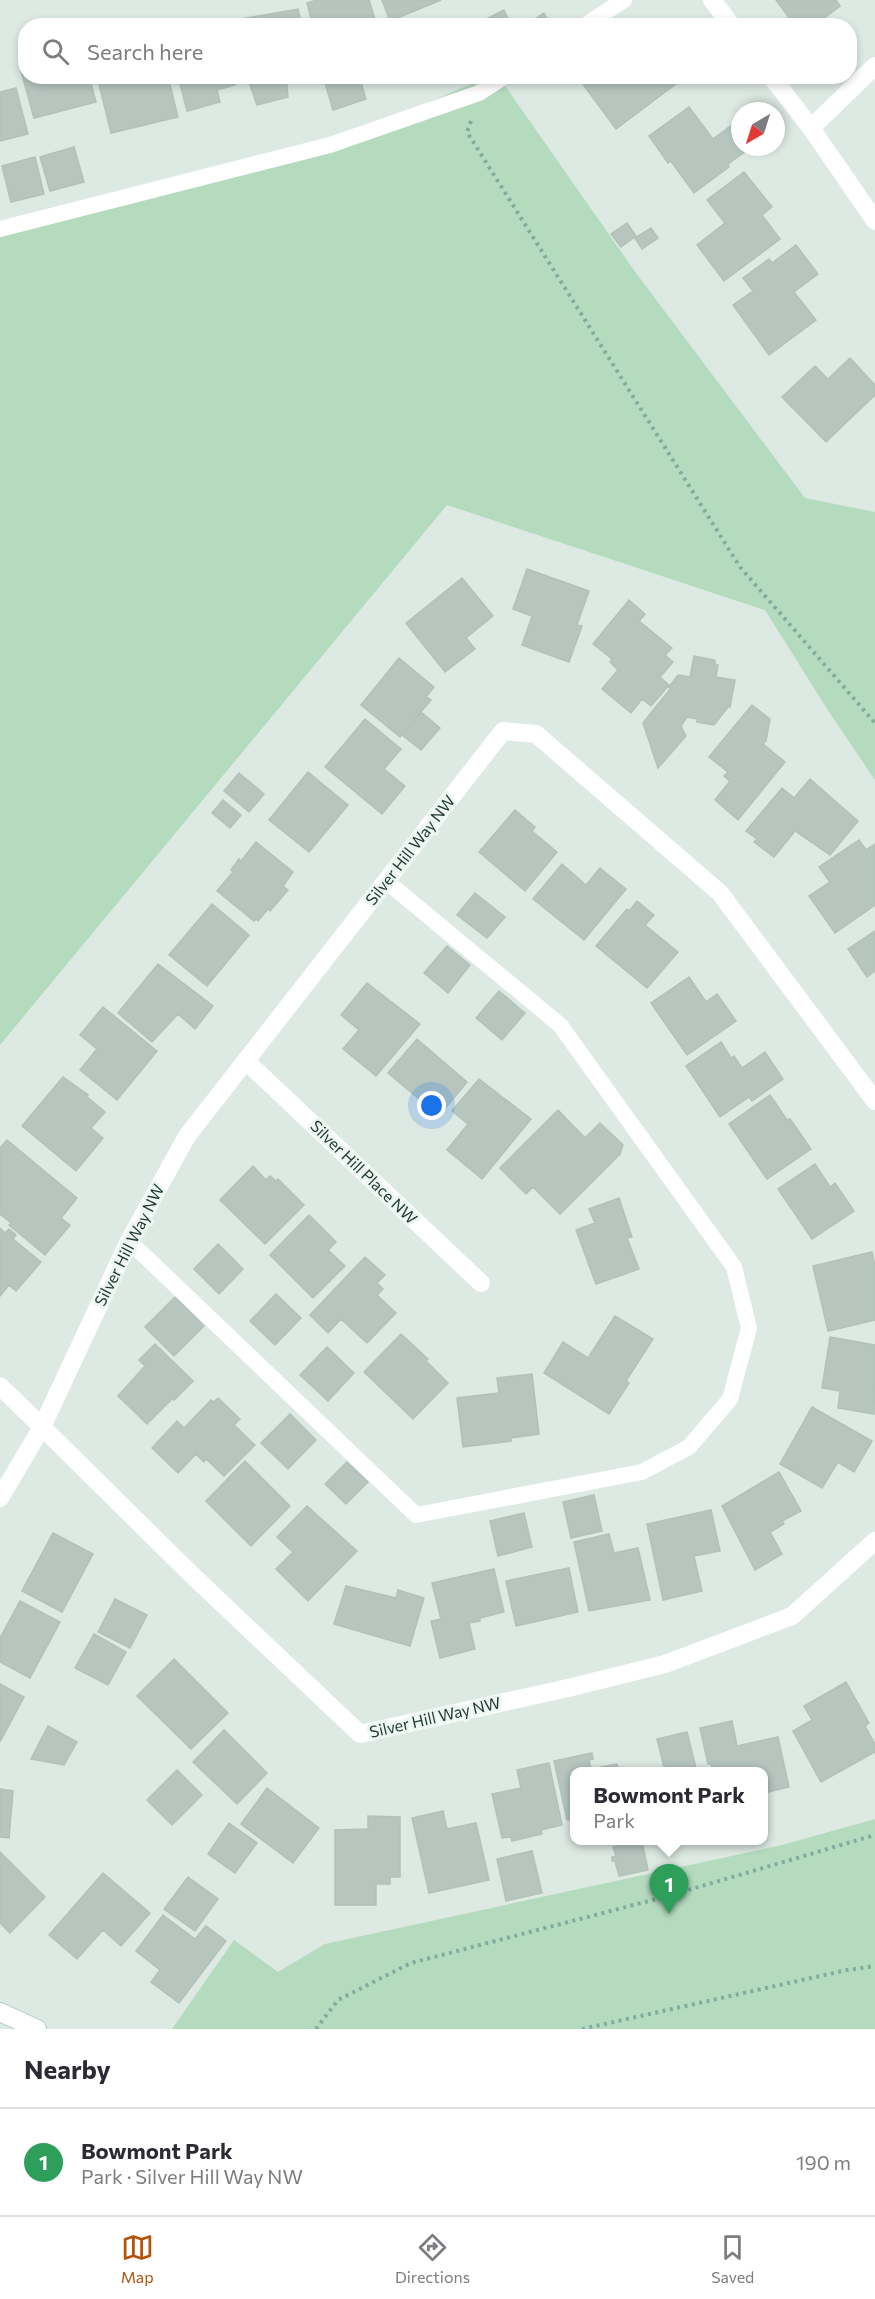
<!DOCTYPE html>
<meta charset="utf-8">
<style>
:root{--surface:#fff;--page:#f2f2f3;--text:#2b2b33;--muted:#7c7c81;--line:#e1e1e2;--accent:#b45309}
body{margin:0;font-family:Commissioner,sans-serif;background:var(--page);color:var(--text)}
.compass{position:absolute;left:731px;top:102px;width:54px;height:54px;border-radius:50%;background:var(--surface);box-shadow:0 3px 9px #0003;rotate:219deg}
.you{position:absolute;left:432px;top:1106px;width:21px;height:21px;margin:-15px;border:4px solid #fff;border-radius:50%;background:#1a73e8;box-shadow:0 0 0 9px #1a73e833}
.badge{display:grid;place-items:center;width:39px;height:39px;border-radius:50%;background:var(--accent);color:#fff;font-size:20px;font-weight:700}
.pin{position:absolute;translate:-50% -50px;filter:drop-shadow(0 2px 3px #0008)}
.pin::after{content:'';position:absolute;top:32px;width:21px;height:18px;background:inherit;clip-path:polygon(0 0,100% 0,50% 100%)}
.popup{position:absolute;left:570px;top:1767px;width:198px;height:78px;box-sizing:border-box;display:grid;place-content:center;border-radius:12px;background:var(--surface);filter:drop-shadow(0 2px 4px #0005);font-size:20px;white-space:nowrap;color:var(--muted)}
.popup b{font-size:22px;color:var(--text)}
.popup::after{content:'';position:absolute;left:50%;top:100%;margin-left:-12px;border:12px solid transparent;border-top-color:var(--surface)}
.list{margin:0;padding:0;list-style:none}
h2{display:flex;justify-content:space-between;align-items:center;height:78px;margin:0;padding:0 24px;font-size:26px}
h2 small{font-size:20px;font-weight:400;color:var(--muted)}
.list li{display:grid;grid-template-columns:39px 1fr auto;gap:18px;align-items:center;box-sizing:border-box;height:108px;padding:0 24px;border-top:2px solid var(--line)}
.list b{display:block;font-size:22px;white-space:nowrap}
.list p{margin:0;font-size:20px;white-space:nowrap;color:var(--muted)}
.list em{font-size:20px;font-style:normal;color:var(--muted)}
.icon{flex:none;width:33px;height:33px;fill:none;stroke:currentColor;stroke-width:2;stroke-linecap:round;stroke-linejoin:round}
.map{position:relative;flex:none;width:875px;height:2029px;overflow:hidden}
.search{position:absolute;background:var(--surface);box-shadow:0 3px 9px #0003;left:18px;right:18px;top:18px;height:66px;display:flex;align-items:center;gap:15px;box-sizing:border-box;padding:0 21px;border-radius:24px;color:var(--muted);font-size:22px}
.sheet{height:186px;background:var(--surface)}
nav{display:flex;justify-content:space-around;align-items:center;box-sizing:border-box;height:84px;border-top:2px solid var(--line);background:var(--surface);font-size:16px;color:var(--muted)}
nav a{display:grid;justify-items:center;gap:3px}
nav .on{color:var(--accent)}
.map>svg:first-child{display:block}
.green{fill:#b5dbbf}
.building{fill:#b6c6bf;stroke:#b0c2ba;stroke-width:1.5}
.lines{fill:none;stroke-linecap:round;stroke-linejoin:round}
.secondary-casing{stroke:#b0c9bf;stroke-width:20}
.path{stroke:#7dad9d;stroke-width:4;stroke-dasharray:3 4.5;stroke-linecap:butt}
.lane{stroke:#fff;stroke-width:16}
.street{stroke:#fff;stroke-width:18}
.secondary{stroke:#fff;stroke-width:18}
.labels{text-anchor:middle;stroke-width:6;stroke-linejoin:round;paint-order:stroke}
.street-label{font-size:16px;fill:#1f3831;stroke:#edf6f1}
</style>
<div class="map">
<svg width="875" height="2029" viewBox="0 0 875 2029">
<rect width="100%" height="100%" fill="#dde9e3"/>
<path class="green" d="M487,77H499L636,273L805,498L875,512V780L829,712L765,610L447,505L0,1045V230L381,123Z
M875,1819V2029H172L234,1940L278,1972L325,1944L782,1845Z"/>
<path class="building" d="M317,0H369L377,26H313L307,3Z
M382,0H441L390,21Z
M776,0H836L840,6L814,26H795Z
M298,9L302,26H236L235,20Z
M504,10L512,26H477L476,24Z
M544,13L550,24L536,26L533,20Z
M26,70V76H89L96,102L34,118L21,71Z
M97,76H168L178,117L111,133Z
M178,76H233L235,85L217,90L220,102L187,111Z
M247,76H286L288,97L257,105Z
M323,76H359L366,99L333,110Z
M577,76H672L677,83L616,129Z
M16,88L28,134L0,141V92Z
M689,107L713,139L733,124L740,134V147L750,148L728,164L729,167L694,193L671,161L668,163L649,136Z
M74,147L84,182L50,191L40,157Z
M35,157L44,194L11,202L2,166Z
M744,172L772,207L762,215L780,239L724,281L697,245L725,223L707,200Z
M627,223L636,236L621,247L611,234Z
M651,228L658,238L642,249L635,238Z
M796,245L818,274L794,292L816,320L769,355L733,305L753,291L743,278L769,259L772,263Z
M850,358L875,385V395L826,442L782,397L815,366L828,379Z
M527,569L589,591L577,625L582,626L569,662L522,645L532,616L513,609Z
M462,578L493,616L466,638L475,649L445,672L406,623Z
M629,600L645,614L639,621L672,648L665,655L673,662L660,677L669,685L651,706L642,699L631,713L602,689L618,670L610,662L612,659L593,644Z
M694,656L715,660V665H718L716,677L735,680L730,707H728L714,725L697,722V719L687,717L681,726L686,736L658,768L643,723L671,688L669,687L678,675L690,677Z
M399,658L434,687L426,697L431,700L400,737L361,705Z
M752,705L770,719L766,741L763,744L785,762L738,820L715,800L730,781L724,776L728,772L709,757Z
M421,712L440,728L421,750L402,735Z
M365,719L401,749L384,769L405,786L382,814L325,767Z
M308,772L348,805L309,852L269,820Z
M239,773L264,794L249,812L224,791Z
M810,779L858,821L830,855L795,831L774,857L754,842L757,839L746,831L782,788L794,798Z
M223,800L241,815L230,828L212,813Z
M515,810L535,827L532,831L557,852L525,891L479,852Z
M859,840L866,850L875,844V905L835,933L809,896L830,882L819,867Z
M256,842L293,872L283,886L288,890L270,911L268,909L258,921L256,919L254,921L217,891L233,872L231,870L239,859L241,861Z
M562,864L586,885L600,868L626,889L584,940L533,899Z
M475,893L505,917L487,938L457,915Z
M637,901L654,915L645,925L678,952L647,988L596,946L627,909L629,911Z
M212,904L249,935L207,986L169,955Z
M875,931V971L867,977L848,949Z
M447,946L470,965L448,993L424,973Z
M158,964L213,1006L195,1029L178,1014L152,1042L118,1013Z
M689,977L706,1002L717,994L736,1021L687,1055L651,1003Z
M367,983L420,1024L376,1076L343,1049L359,1030L341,1015Z
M499,991L525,1013L502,1040L476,1018Z
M103,1007L157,1051L117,1100L80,1070L97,1049L80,1035Z
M417,1039L467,1082L439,1116L388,1073Z
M721,1042L731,1058L734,1056L742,1068L765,1052L783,1079L752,1101L749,1097L720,1117L686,1066Z
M63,1077L88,1095L86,1096L105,1112L91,1128L103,1138L76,1171L22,1126Z
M479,1079L531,1119L482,1179L447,1150L468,1124L452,1111Z
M770,1095L787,1120L790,1119L811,1149L767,1179L729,1124Z
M558,1110L585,1138L600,1123L623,1145L620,1154L560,1214L533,1187L526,1194L500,1168Z
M7,1140L77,1198L61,1218L70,1225L45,1255L9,1225L11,1223L0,1214V1148Z
M815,1164L830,1187L835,1183L854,1211L812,1239L778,1189Z
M253,1166L266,1180L270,1176L276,1181L278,1179L304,1205L265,1244L220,1200Z
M619,1198L632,1237L627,1238L639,1269L596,1284L576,1230L595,1223L589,1209Z
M309,1215L336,1242L328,1250L345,1266L313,1298L270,1255Z
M0,1228L5,1233L9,1229L16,1235L13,1239L41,1262L16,1291L9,1285L0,1296Z
M218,1244L243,1269L219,1294L194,1269Z
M872,1252L875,1266V1320L828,1331L813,1266Z
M365,1257L385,1275L377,1283L383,1289L377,1295L396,1313L367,1343L341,1319L328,1333L310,1315Z
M276,1294L301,1318L275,1345L250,1321Z
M175,1297L204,1326L174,1356L145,1327Z
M615,1316L653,1339L626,1381L629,1383L609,1414L544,1373L563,1342L588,1358Z
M401,1334L428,1359L426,1361L448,1383L413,1419L364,1372Z
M830,1337L875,1345L874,1414L838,1408L840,1391L822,1388Z
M155,1344L193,1381L174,1400L173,1398L147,1424L118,1396L145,1366L139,1360Z
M327,1347L354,1373L328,1401L300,1375Z
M532,1374L539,1434L511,1438V1441L463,1447L457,1398L499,1393L497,1378Z
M218,1398L240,1419L234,1425L255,1445L224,1476L206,1459L204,1462L196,1454L178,1473L152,1448L177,1421L184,1428L211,1400L214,1402Z
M812,1407L872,1441L854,1472L838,1462L822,1488L780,1464Z
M290,1414L316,1440L288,1469L261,1443Z
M245,1461L290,1506L251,1546L206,1501Z
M347,1462L368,1482L346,1504L325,1484Z
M779,1472L801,1511L782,1521L784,1524L770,1532L782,1554L755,1570L722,1506Z
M594,1495L602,1531L571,1538L563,1502Z
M307,1506L357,1551L308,1601L276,1569L293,1552L277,1537Z
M711,1510L720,1551L694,1556L702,1591L663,1600L647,1524Z
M524,1513L532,1547L498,1556L490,1521Z
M53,1533L93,1554L62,1612L22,1591Z
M609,1534L614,1553L638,1548L650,1600L589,1611L574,1542Z
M569,1568L578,1612L516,1626L506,1581Z
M494,1569L504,1612L480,1618V1621L469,1623L475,1649L440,1658L431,1621L441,1619L432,1583Z
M346,1586L396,1598L398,1590L424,1598L410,1646L334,1624Z
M115,1599L147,1615L130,1648L98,1632Z
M20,1601L60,1622L30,1678L0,1662V1638Z
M94,1634L126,1652L108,1685L75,1668Z
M174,1659L228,1713L191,1749L137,1696Z
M846,1682L869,1723L865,1726L875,1744V1752L821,1782L793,1731L812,1720L804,1706Z
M0,1684L24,1697L0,1742Z
M732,1721L737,1746L778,1737L789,1787L764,1793V1772H713L711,1764H708L700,1728Z
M48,1726L77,1742L64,1765L31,1759Z
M224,1730L267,1773L237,1804L193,1762Z
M687,1732L697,1772H661L665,1771L657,1739Z
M592,1753L593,1759L589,1760L591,1769L617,1764L619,1772H574V1819L567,1820L554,1761Z
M549,1763L562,1825L541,1830L542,1834L512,1841L511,1837L502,1838L492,1794L521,1788L517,1770Z
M177,1770L202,1795L172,1825L147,1800Z
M267,1788L319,1828L293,1863L241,1824Z
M0,1789L13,1791L9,1838L0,1837Z
M443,1811L447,1829L476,1823L489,1880L429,1893L412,1818Z
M368,1816L400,1817V1877H390V1884H376V1905H335V1830L368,1829Z
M229,1823L257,1843L235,1873L208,1854Z
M642,1841L648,1870L619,1876L615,1861H612V1857L616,1856L613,1847Z
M532,1851L542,1893L506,1901L497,1859Z
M0,1852L45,1897L10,1933L0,1923Z
M103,1873L150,1913L121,1946L103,1930L77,1959L49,1935Z
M188,1877L218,1899L195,1931L164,1909Z
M163,1915L195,1939L206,1926L226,1941L179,2003L151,1982L160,1970L136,1951Z"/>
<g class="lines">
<g class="secondary-casing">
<path id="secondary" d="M0,2012L37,2029"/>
</g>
<path class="path" d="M471,121L467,132L740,567L875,723
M316,2029L338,2000L411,1963L668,1896L875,1835
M582,2029L847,1970L875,1966"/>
<path class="lane" d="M584,26L624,0
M0,229L330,145L479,93L505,76
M129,1241L416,1515L642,1472L689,1447L730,1399L749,1328L734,1267L560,1025L386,881"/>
<path class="street" d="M712,0L732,26
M771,76L811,128L875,66
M811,128L875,221
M247,1062L481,1283
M875,1101L720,893L536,734L503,731L187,1136L129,1241L42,1427L191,1574L360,1734L568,1688L665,1664L792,1616L875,1541
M0,1386L42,1427L0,1498"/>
<use href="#secondary" class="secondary"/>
</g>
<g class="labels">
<g class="street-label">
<text transform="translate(410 850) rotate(-52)" y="6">Silver Hill Way NW</text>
<text transform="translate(364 1172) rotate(44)" y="6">Silver Hill Place NW</text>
<text transform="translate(129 1245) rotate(-63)" y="6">Silver Hill Way NW</text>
<text transform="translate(435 1717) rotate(-13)" y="6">Silver Hill Way NW</text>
</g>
</g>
</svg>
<svg class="compass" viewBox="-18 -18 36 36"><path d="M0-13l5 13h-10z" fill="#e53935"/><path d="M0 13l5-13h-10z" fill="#7c7c81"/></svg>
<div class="you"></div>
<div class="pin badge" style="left:669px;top:1914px;background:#2e9e5b">1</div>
<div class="popup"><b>Bowmont Park</b>Park</div>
<div class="search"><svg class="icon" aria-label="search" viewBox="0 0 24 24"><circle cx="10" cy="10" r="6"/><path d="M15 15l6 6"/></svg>Search here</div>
</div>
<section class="sheet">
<h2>Nearby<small></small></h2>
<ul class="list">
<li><span class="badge" style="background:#2e9e5b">1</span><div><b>Bowmont Park</b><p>Park · Silver Hill Way NW</p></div><em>190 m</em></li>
</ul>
</section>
<nav>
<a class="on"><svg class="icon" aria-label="map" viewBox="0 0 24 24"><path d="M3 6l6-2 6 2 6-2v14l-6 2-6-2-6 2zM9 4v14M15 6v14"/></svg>Map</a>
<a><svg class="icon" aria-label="directions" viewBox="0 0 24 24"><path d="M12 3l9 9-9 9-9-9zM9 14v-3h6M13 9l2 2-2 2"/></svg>Directions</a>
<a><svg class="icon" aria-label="saved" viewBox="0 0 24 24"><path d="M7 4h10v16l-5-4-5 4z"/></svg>Saved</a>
</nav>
